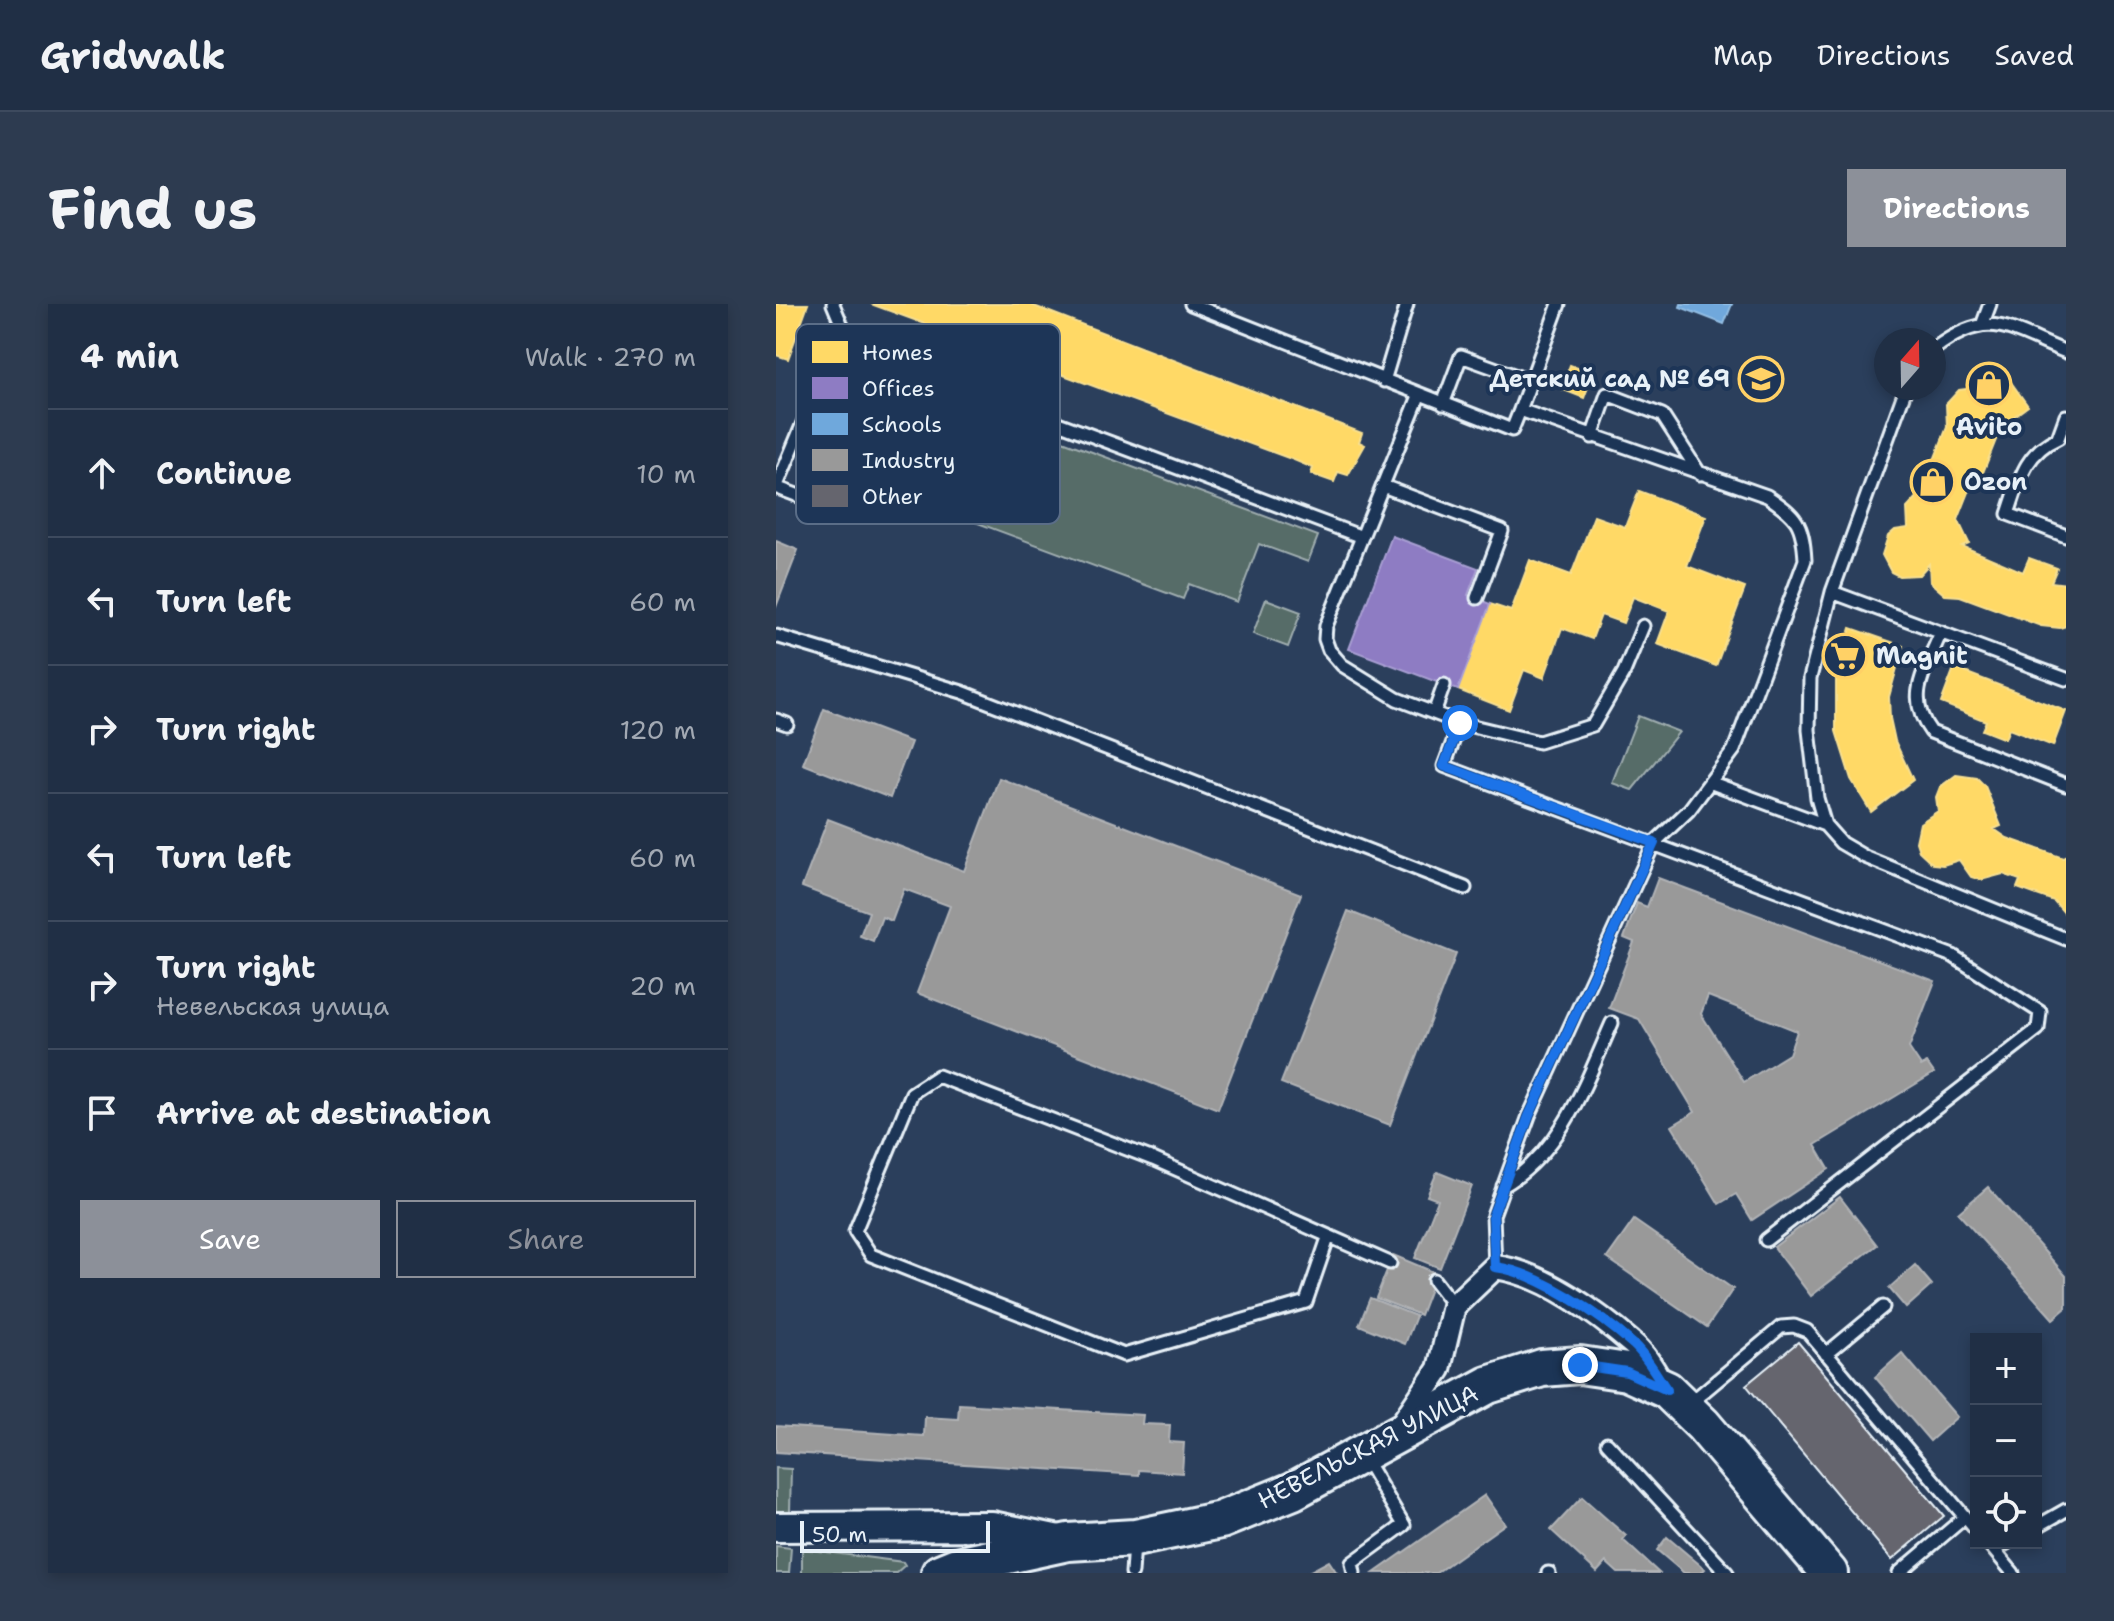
<!DOCTYPE html>
<meta charset="utf-8">
<style>
:root{--surface:#202f45;--page:#2d3b50;--text:#f1f3f6;--muted:#a2a9b3;--line:#3d4a5e;--accent:#8c9099}
body{margin:0;font-family:"Shantell Sans",sans-serif;background:var(--page);color:var(--text)}
.controls{position:absolute;right:24px;bottom:24px;display:grid;overflow:hidden;border-radius:0px;box-shadow:0 4px 12px #0003}
.controls button{width:72px;height:72px;display:grid;place-items:center;padding:0;border:0;border-bottom:2px solid var(--line);background:var(--surface);color:var(--text);font:40px sans-serif}
.compass{position:absolute;left:1098px;top:24px;width:72px;height:72px;border-radius:50%;background:var(--surface);box-shadow:0 4px 12px #0003;rotate:20deg}
.scale{position:absolute;left:24px;bottom:20px;width:190px;box-sizing:border-box;padding-left:8px;border:4px solid #e8f1f8;border-top:0;font-size:22px;line-height:28px;white-space:nowrap;color:#e8f1f8;-webkit-text-stroke:6px #1d3557;paint-order:stroke}
.stop{position:absolute;width:24px;height:24px;margin:-18px;border:6px solid #1a73e8;border-radius:50%;background:#fff}
.stop.end{background:#1a73e8;border-color:#fff;box-shadow:0 2px 8px #0008}
.list{margin:0;padding:0;list-style:none}
h2{display:flex;justify-content:space-between;align-items:center;height:104px;margin:0;padding:0 32px;font-size:34px}
h2 small{font-size:26px;font-weight:400;color:var(--muted)}
.list li{display:grid;grid-template-columns:52px 1fr auto;gap:24px;align-items:center;box-sizing:border-box;height:128px;padding:0 32px;border-top:2px solid var(--line)}
.list b{display:block;font-size:30px;white-space:nowrap}
.list p{margin:0;font-size:26px;white-space:nowrap;color:var(--muted)}
.list em{font-size:26px;font-style:normal;color:var(--muted)}
.actions{display:flex;gap:16px;padding:24px 32px}
.actions a{flex:1;padding:18px 0;border:2px solid var(--accent);border-radius:0px;text-align:center;font-size:28px;color:var(--accent)}
.actions .main{background:var(--accent);color:#fff}
.icon{flex:none;width:44px;height:44px;fill:none;stroke:currentColor;stroke-width:2;stroke-linecap:round;stroke-linejoin:round}
.map{position:relative;flex:none;width:1290px;height:1269px;overflow:hidden;border-radius:0px}
header{display:flex;align-items:center;gap:48px;box-sizing:border-box;height:112px;padding:0 40px;background:var(--surface);border-bottom:2px solid var(--line)}
header strong{font-size:38px}
nav{display:flex;gap:44px;margin-inline-start:auto;font-size:28px}
.intro{display:flex;align-items:center;justify-content:space-between;box-sizing:border-box;height:192px;padding:0 48px}
h1{margin:0;font-size:56px}
.button{padding:20px 36px;border-radius:0px;background:var(--accent);color:#fff;font-size:28px;font-weight:700}
main{display:flex;gap:48px;padding:0 48px}
aside{flex:1;background:var(--surface);border-radius:0px;box-shadow:0 4px 12px #0003}
.map>svg:first-child{display:block}
.green{fill:#576c68;stroke:#a0aeb0;stroke-width:2}
.homes{fill:#ffd966;stroke:#f8e092;stroke-width:2}
.offices{fill:#8e7cc3;stroke:#a99fd3;stroke-width:2}
.schools{fill:#6fa8dc;stroke:#93bee4;stroke-width:2}
.industry{fill:#999;stroke:#b1b3b6;stroke-width:2;fill-rule:evenodd}
.building{fill:#65656e;stroke:#e8f1f8;stroke-width:2}
.lines{fill:none;stroke-linecap:round;stroke-linejoin:round}
.service-casing{stroke:#e8f1f8;stroke-width:17}
.minor-casing{stroke:#e8f1f8;stroke-width:28}
.tertiary-casing{stroke:#e8f1f8;stroke-width:34}
.primary-casing{stroke:#e8f1f8;stroke-width:42}
.service{stroke:#1d3557;stroke-width:11}
.minor{stroke:#1d3557;stroke-width:22}
.tertiary{stroke:#1d3557;stroke-width:28}
.primary{stroke:#1d3557;stroke-width:36}
.route{stroke:#1a73e8;stroke-width:10}
.labels{text-anchor:middle;stroke-width:8;stroke-linejoin:round;paint-order:stroke}
.poi-label{font-size:24px;font-weight:bold;fill:#e8f1f8;stroke:#1d3557;text-anchor:start}
.street-label{font-size:24px;fill:#e8f1f8;stroke:#1d3557}
.key{fill:#1d3557;stroke:#5a6d87;stroke-width:2}
.key-label{font-size:22px;fill:#e8f1f8}
</style>
<header>
<strong>Gridwalk</strong>
<nav><a>Map</a><a>Directions</a><a>Saved</a></nav>
</header>
<div class="intro"><h1>Find us</h1><a class="button">Directions</a></div>
<main>
<aside>
<h2>4 min<small>Walk · 270 m</small></h2>
<ul class="list">
<li><svg class="icon" aria-label="ahead" viewBox="0 0 24 24"><path d="M12 20V5M6 11l6-6 6 6"/></svg><div><b>Continue</b></div><em>10 m</em></li>
<li><svg class="icon" aria-label="left" viewBox="0 0 24 24"><path d="M17 20v-9H6M10 6l-5 5 5 5"/></svg><div><b>Turn left</b></div><em>60 m</em></li>
<li><svg class="icon" aria-label="right" viewBox="0 0 24 24"><path d="M7 20v-9h11M14 6l5 5-5 5"/></svg><div><b>Turn right</b></div><em>120 m</em></li>
<li><svg class="icon" aria-label="left" viewBox="0 0 24 24"><path d="M17 20v-9H6M10 6l-5 5 5 5"/></svg><div><b>Turn left</b></div><em>60 m</em></li>
<li><svg class="icon" aria-label="right" viewBox="0 0 24 24"><path d="M7 20v-9h11M14 6l5 5-5 5"/></svg><div><b>Turn right</b><p>Невельская улица</p></div><em>20 m</em></li>
<li><svg class="icon" aria-label="arrive" viewBox="0 0 24 24"><path d="M6 21V4h12l-3 4 3 4H6"/></svg><div><b>Arrive at destination</b></div></li>
</ul>
<div class="actions"><a class="main">Save</a><a>Share</a></div>
</aside>
<div class="map">
<svg width="1290" height="1269" viewBox="0 0 1290 1269">
<rect width="100%" height="100%" fill="#2b3f5c"/>
<filter id="ink" filterUnits="userSpaceOnUse"><feTurbulence type="fractalNoise" baseFrequency=".0125" numOctaves="2"/><feDisplacementMap in="SourceGraphic" scale="16" xChannelSelector="R" yChannelSelector="G"/><feConvolveMatrix kernelMatrix="1 2 1 2 8 2 1 2 1" color-interpolation-filters="sRGB"/></filter>
<g filter="url(#ink)">
<path class="green" d="M85,62L542,232L532,258L483,240L461,298L413,280L407,295L48,162Z
M490,295L525,308L512,343L477,330Z
M862,412L903,428L856,486L836,479Z
M0,1164L15,1165L14,1208L0,1207Z
M0,1242L15,1244L13,1269H0Z
M26,1245L127,1258L129,1261L120,1269H26Z"/>
<path class="homes" d="M0,0H32L12,55L0,51Z
M95,0H253L586,129L583,138L589,141L572,171L562,168L558,178L535,170L537,164L518,156Z
M794,61L817,70L808,94L785,85Z
M1225,64L1252,102L1232,117L1235,122L1222,131L1206,171L1201,168L1182,216L1193,239L1186,242L1247,268L1253,254L1281,264L1275,278L1290,280V322L1284,324L1265,322L1184,292L1169,291L1154,278L1153,260L1143,271L1123,272L1115,268L1106,251L1112,232L1119,226L1132,224L1131,204L1145,189L1171,123L1170,100L1183,86L1198,84Z
M863,187L930,212L911,262L969,284L940,362L881,340L893,307L857,293L847,319L825,311L816,335L786,324L768,374L748,366L733,406L682,386L714,300L735,307L754,256L795,271L818,212L849,223Z
M1075,324L1127,342L1113,393L1114,414L1119,437L1137,476L1095,508L1075,475L1060,427V375Z
M1178,364L1290,407L1277,442L1233,425L1229,435L1206,426L1210,417L1165,399Z
M1180,471L1201,474L1209,482L1225,522L1218,525L1231,534L1287,554L1290,552V611L1278,597L1241,584L1244,576L1227,570L1205,576L1195,573L1183,556L1167,561L1157,560L1143,547L1140,538L1144,519L1162,507L1160,493L1164,483Z"/>
<path class="offices" d="M616,232L702,264L692,291L714,300L682,386L573,345Z"/>
<path class="schools" d="M905,0H956L948,20L904,3Z"/>
<path class="industry" d="M0,237L22,246L0,303Z
M48,405L135,438L114,494L27,460Z
M223,474L525,590L442,805L141,689L174,602L128,585L116,617L106,613L97,637L84,632L93,608L26,583L52,515L188,567Z
M882,574L1159,677L1133,744L1145,762L1151,759L1158,769L1039,841L1053,865L976,916L960,890L943,900L896,822L919,808L863,715L833,704L858,638L848,634L861,599L871,603ZM932,692L1021,727L1013,750L968,778L925,710Z
M572,607L680,650L614,821L505,779Z
M661,868L696,882L664,964L639,954L662,896L651,892Z
M1212,883L1290,972V1004L1277,1015L1182,909Z
M1064,893L1101,941L1035,992L998,943Z
M858,916L957,985L931,1023L831,954Z
M617,951L660,969L644,1011L600,994Z
M1139,961L1156,981L1130,1004L1113,984Z
M594,994L640,1012L629,1040L583,1021Z
M1126,1049L1181,1113L1154,1137L1099,1073Z
M183,1100L367,1111L366,1120L394,1121L393,1138L408,1139L406,1169L363,1166V1171L0,1148V1122L148,1132L149,1113L182,1115Z
M709,1191L729,1220L660,1269H598Z
M806,1193L850,1232L847,1236L883,1269H842L830,1258L821,1268L775,1226Z
M891,1233L929,1265L925,1269H908L881,1246Z
M553,1257L561,1269H531Z"/>
<path class="building" d="M1022,1038L1168,1212L1116,1256L970,1081Z"/>
<g class="lines">
<g class="service-casing">
<path id="service" d="M57,0L74,41
M415,0L736,126L744,106L991,192C1021,212 1027,219 1029,256L958,446L913,506L878,539L753,812L717,911L719,963
M1207,19L1214,0
M1158,45C1214,3 1232,25 1290,48
M608,77L631,0
M1130,84L1056,288L1034,374L1033,426L1041,494L1049,521L1065,539L1089,553L1290,635
M643,92L550,322L549,335L553,346L566,361L621,395L684,419L763,438L817,421L848,368L867,322
M667,100L685,52L754,77
M744,106L783,0
M1290,112L1282,134C1248,149 1243,178 1232,210L1290,232
M816,133L831,90L886,111L924,170
M607,182L726,227L701,294
M0,184L42,83L74,41L586,233
M2,184L44,200
M1056,288L1290,375
M1165,328C1150,366 1128,392 1155,428L1290,481
M0,332L186,388L689,584
M658,409L668,381
M0,416L11,420
M684,419L668,462L1177,652L1264,708L1262,725L990,936
M936,479L1049,521
M727,882C786,848 810,778 836,719
M552,934L530,998L348,1051L95,951L79,927L136,789L162,772L377,855L614,959
M658,976L678,1002
M1050,1050L1107,1003
M913,1100L1005,1023L1018,1022L1031,1027L1200,1226
M831,1139L951,1269
M1260,1223L1290,1206
M1212,1239L1237,1269
M1218,1246L1231,1239
M356,1269L358,1239
M578,1269L576,1259L628,1221L589,1155
M772,1269H773
M1123,1269L1189,1213"/>
</g>
<g class="minor-casing">
<path id="minor" d="M624,1123L663,1065L678,1002L719,963C767,969 821,1009 857,1040C869,1050 878,1067 886,1080"/>
</g>
<g class="tertiary-casing">
<path id="tertiary" d="M0,1223L216,1222L283,1236"/>
</g>
<g class="primary-casing">
<path id="primary" d="M164,1269L181,1262L292,1238L359,1234L445,1216L517,1187L712,1081L766,1064L804,1061L851,1068L891,1086L927,1121L1053,1269"/>
</g>
<use href="#service" class="service"/>
<use href="#minor" class="minor"/>
<use href="#tertiary" class="tertiary"/>
<use href="#primary" class="primary"/>
</g>
</g>
<g class="lines" filter="url(#ink)">
<path class="route" d="M684,419L668,462L878,539L753,812L717,911L719,963C762,968 825,1011 858,1041C871,1053 881,1072 891,1086L851,1068L804,1061"/>
</g>
<defs>
<g id="school-ring" transform="scale(2.3)"><circle r="9.5" fill="#1d3557" stroke="#ffd166" stroke-width="1.5"/><path d="M0-5L7-2L0 1L-7-2ZM-4 1L0 2.5L4 1V4Q0 6-4 4Z" fill="#ffd166"/></g>
<g id="shop-ring" transform="scale(2.3)"><circle r="9.5" fill="#1d3557" stroke="#ffd166" stroke-width="1.5"/><path d="M-5-2.5h2.3a2.7 3.5 0 0 1 5.4 0H5L5.5 6h-11ZM-1.5-2.5h3a1.5 2.3 0 0 0-3 0Z" fill="#ffd166"/></g>
<g id="supermarket-ring" transform="scale(2.3)"><circle r="9.5" fill="#1d3557" stroke="#ffd166" stroke-width="1.5"/><path d="M-6-5.5h2.5l.6 2H6L4.5 2H-2.5L-4.4-4H-6ZM-1.5 3.2a1.3 1.3 0 1 0 .1 0ZM3 3.2a1.3 1.3 0 1 0 .1 0Z" fill="#ffd166"/></g>
</defs>
<g fill-rule="evenodd">
<use href="#school-ring" x="985" y="75"/>
<use href="#shop-ring" x="1213" y="81"/>
<use href="#shop-ring" x="1157" y="178"/>
<use href="#supermarket-ring" x="1069" y="352"/>
</g>
<g class="labels">
<g class="poi-label">
<text x="954" y="83" text-anchor="end">Детский сад № 69</text>
<text x="1213" y="131" text-anchor="middle">Avito</text>
<text x="1188" y="186">Ozon</text>
<text x="1100" y="360">Magnit</text>
</g>
<g class="street-label">
<text transform="translate(592 1143) rotate(-27)" y="8">НЕВЕЛЬСКАЯ УЛИЦА</text>
</g>
</g>
<rect x="20" y="20" width="264" height="200" rx="12" class="key"/>
<rect x="36" y="37" width="36" height="22" fill="#ffd966"/>
<rect x="36" y="73" width="36" height="22" fill="#8e7cc3"/>
<rect x="36" y="109" width="36" height="22" fill="#6fa8dc"/>
<rect x="36" y="145" width="36" height="22" fill="#999"/>
<rect x="36" y="181" width="36" height="22" fill="#65656e"/>
<g class="key-label">
<text x="86" y="56">Homes</text>
<text x="86" y="92">Offices</text>
<text x="86" y="128">Schools</text>
<text x="86" y="164">Industry</text>
<text x="86" y="200">Other</text>
</g>
</svg>
<div class="controls">
<button>+</button>
<button>−</button>
<button><svg class="icon" aria-label="locate" viewBox="0 0 24 24"><circle cx="12" cy="12" r="6"/><path d="M12 2v4M12 18v4M2 12h4M18 12h4"/></svg></button>
</div>
<svg class="compass" viewBox="-18 -18 36 36"><path d="M0-13l5 13h-10z" fill="#e53935"/><path d="M0 13l5-13h-10z" fill="#a2a9b3"/></svg>
<div class="scale">50 m</div>
<div class="stop" style="left:684px;top:419px"></div>
<div class="stop end" style="left:804px;top:1061px"></div>
</div>
</main>
